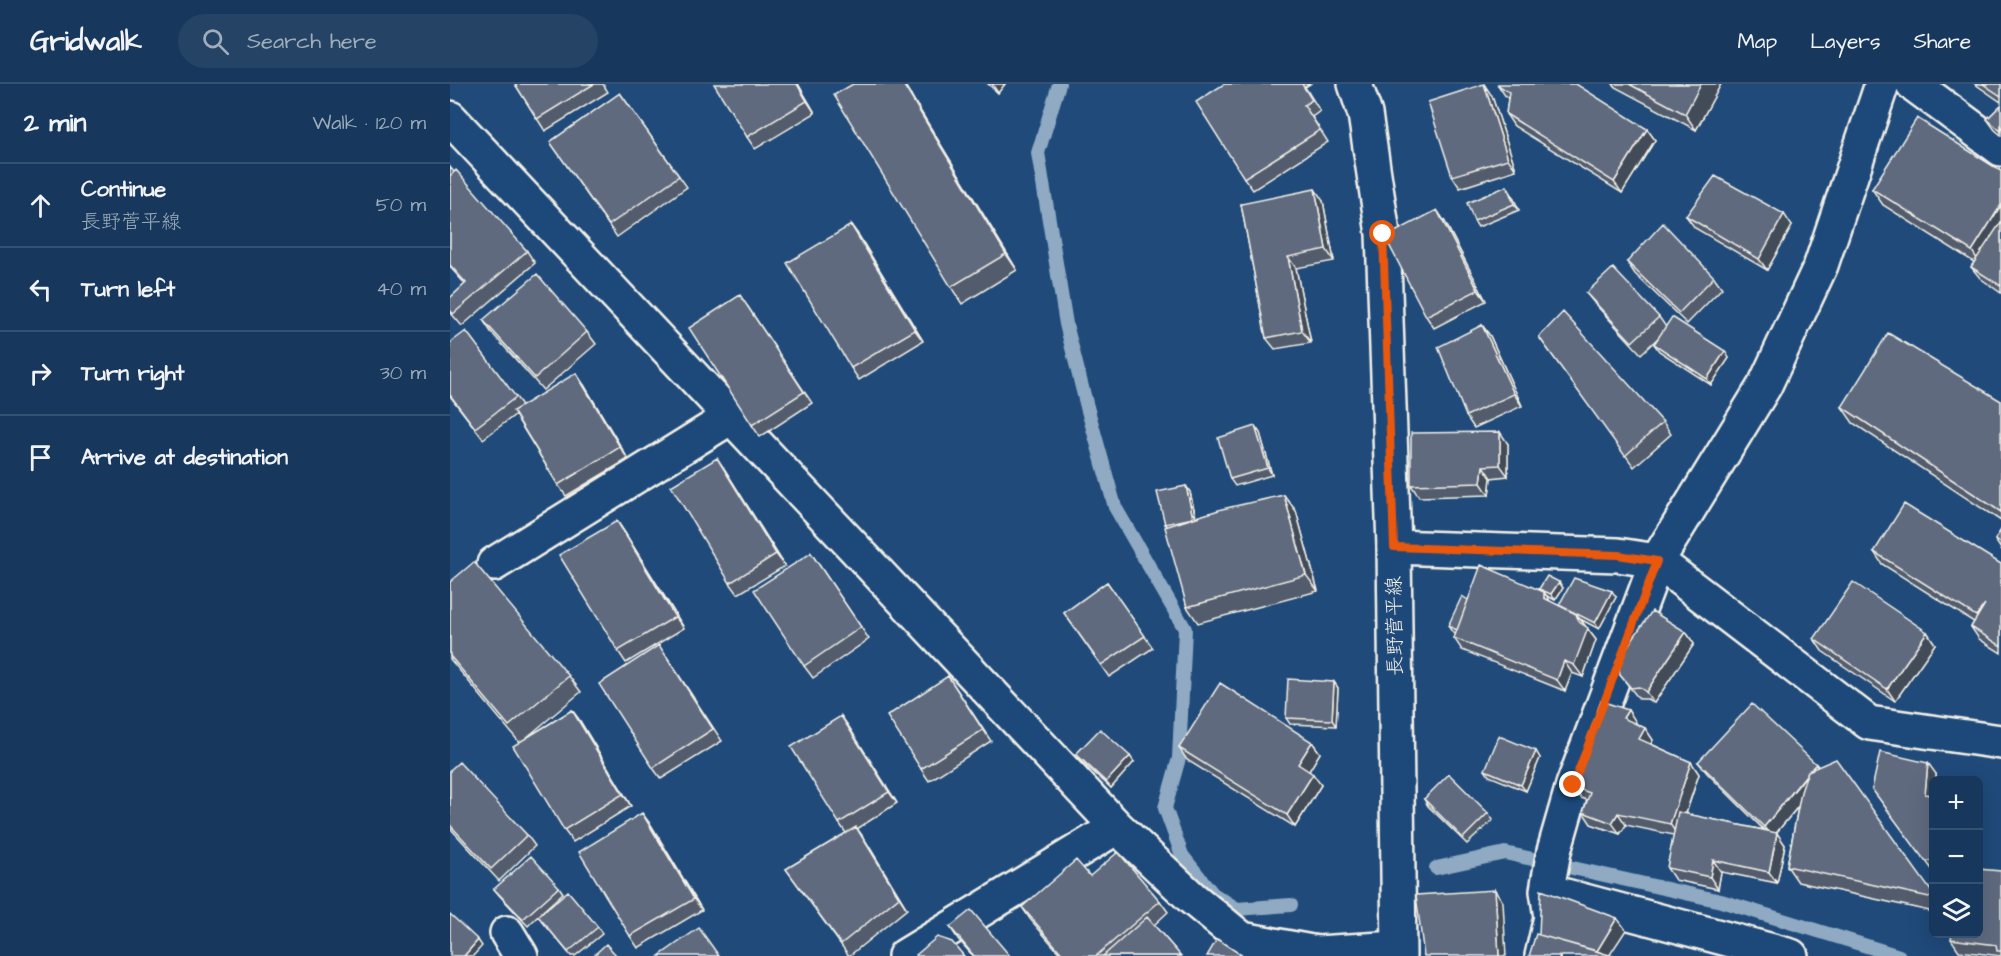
<!DOCTYPE html>
<meta charset="utf-8">
<style>
:root{--surface:#17385c;--page:#244365;--text:#f1f3f6;--muted:#9eacbb;--line:#365272}
body{margin:0;font-family:"Architects Daughter","Klee One",sans-serif;background:var(--page);color:var(--text)}
.controls{position:absolute;right:18px;bottom:18px;display:grid;overflow:hidden;border-radius:9px;box-shadow:0 6px 24px #0002}
.controls button{width:54px;height:54px;display:grid;place-items:center;padding:0;border:0;border-bottom:2px solid var(--line);background:var(--surface);color:var(--text);font:30px sans-serif}
.stop{position:absolute;width:18px;height:18px;margin:-14px;border:4px solid #ea580c;border-radius:50%;background:#fff}
.stop.end{background:#ea580c;border-color:#fff;box-shadow:0 2px 6px #0008}
.list{margin:0;padding:0;list-style:none}
h2{display:flex;justify-content:space-between;align-items:center;height:78px;margin:0;padding:0 24px;font-size:26px}
h2 small{font-size:20px;font-weight:400;color:var(--muted)}
.list li{display:grid;grid-template-columns:39px 1fr auto;gap:18px;align-items:center;box-sizing:border-box;height:84px;padding:0 24px;border-top:2px solid var(--line)}
.list b{display:block;font-size:22px;white-space:nowrap}
.list p{margin:0;font-size:20px;white-space:nowrap;color:var(--muted)}
.list em{font-size:20px;font-style:normal;color:var(--muted)}
.icon{flex:none;width:33px;height:33px;fill:none;stroke:currentColor;stroke-width:2;stroke-linecap:round;stroke-linejoin:round}
.map{position:relative;flex:none;width:1551px;height:872px;overflow:hidden}
header{display:flex;align-items:center;gap:36px;box-sizing:border-box;height:84px;padding:0 30px;background:var(--surface);border-bottom:2px solid var(--line)}
header strong{font-size:28px}
nav{display:flex;gap:33px;margin-inline-start:auto;font-size:21px}
.search{width:420px;height:54px;background:var(--page);display:flex;align-items:center;gap:15px;box-sizing:border-box;padding:0 21px;border-radius:33px;color:var(--muted);font-size:22px}
main{display:flex}
aside{flex:1;background:var(--surface)}
.map>svg:first-child{display:block}
.lines{fill:none;stroke-linecap:round;stroke-linejoin:round}
.stream{stroke:#8faac2;stroke-width:14}
.minor-casing{stroke:#f4f1e8;stroke-width:38}
.major-casing{stroke:#f4f1e8;stroke-width:38}
.minor{stroke:#1f4a7a;stroke-width:33}
.major{stroke:#1f4a7a;stroke-width:33}
.wall{fill:#525c6d;stroke:#f4f1e8;stroke-width:1.5}
.shaded-wall{fill:#424b59;stroke:#f4f1e8;stroke-width:1.5}
.building{fill:#5f6b7f;stroke:#f4f1e8;stroke-width:1.5}
.route{stroke:#ea580c;stroke-width:8}
.labels{text-anchor:middle;stroke-width:4.5;stroke-linejoin:round;paint-order:stroke}
.street-label{font-size:20px;fill:#f4f1e8;stroke:#1f4a7a}
</style>
<header>
<strong>Gridwalk</strong>
<div class="search"><svg class="icon" aria-label="search" viewBox="0 0 24 24"><circle cx="10" cy="10" r="6"/><path d="M15 15l6 6"/></svg>Search here</div>
<nav><a>Map</a><a>Layers</a><a>Share</a></nav>
</header>
<main>
<aside>
<h2>2 min<small>Walk · 120 m</small></h2>
<ul class="list">
<li><svg class="icon" aria-label="ahead" viewBox="0 0 24 24"><path d="M12 20V5M6 11l6-6 6 6"/></svg><div><b>Continue</b><p>長野菅平線</p></div><em>50 m</em></li>
<li><svg class="icon" aria-label="left" viewBox="0 0 24 24"><path d="M17 20v-9H6M10 6l-5 5 5 5"/></svg><div><b>Turn left</b></div><em>40 m</em></li>
<li><svg class="icon" aria-label="right" viewBox="0 0 24 24"><path d="M7 20v-9h11M14 6l5 5-5 5"/></svg><div><b>Turn right</b></div><em>30 m</em></li>
<li><svg class="icon" aria-label="arrive" viewBox="0 0 24 24"><path d="M6 21V4h12l-3 4 3 4H6"/></svg><div><b>Arrive at destination</b></div></li>
</ul>
</aside>
<div class="map">
<svg width="1551" height="872" viewBox="0 0 1551 872">
<rect width="100%" height="100%" fill="#1f4a7a"/>
<filter id="ink" filterUnits="userSpaceOnUse"><feTurbulence type="fractalNoise" baseFrequency=".0167" numOctaves="2"/><feDisplacementMap in="SourceGraphic" scale="12" xChannelSelector="R" yChannelSelector="G"/><feConvolveMatrix kernelMatrix="1 2 1 2 8 2 1 2 1" color-interpolation-filters="sRGB"/></filter>
<g filter="url(#ink)">
<g class="lines">
<path class="stream" d="M609,0L588,69L616,240L637,323L665,423L735,545L729,674L715,724L732,771L763,810L787,825L841,821
M986,784L1055,769L1271,817L1449,872"/>
<g class="minor-casing">
<path id="minor" d="M1463,0L1551,65
M0,34L667,743L742,814L792,855L867,869L948,864
M944,463L1168,471L1207,477L1419,639L1551,658
M44,480L281,333
M1097,807L1341,872
M57,849L71,872
M455,872L667,743
M1092,872L1101,833L1097,807L1099,794L1104,767L1123,701L1207,477L1315,301L1371,181L1432,0"/>
</g>
<g class="major-casing">
<path id="major" d="M905,0L915,30L933,150L944,463L949,872"/>
</g>
<use href="#minor" class="minor"/>
<use href="#major" class="major"/>
</g>
<path class="wall" d="M65,0H153L158,8L95,47Z
M348,0L365,29L305,65L297,53Z
M403,0H454L567,186L512,220L501,203Z
M538,0H555L548,9Z
M774,0H860L855,3L870,27L862,33L878,58L803,106L794,94Z
M1163,0H1271L1246,46L1165,3Z
M1525,0H1551V18Z
M1048,1L1197,45L1205,56L1172,109L1064,42L1056,30L1058,14L1056,13Z
M170,9L237,103L167,153L100,58Z
M1042,12L1066,86L1010,104L1002,92Z
M1551,21V51L1545,46L1537,35Z
M0,83L4,88L77,167L85,179L12,242L0,228V214L15,200L0,183Z
M1551,87V209L1530,194L1521,183L1524,178L1433,121L1422,105Z
M1061,109L1069,126L1028,143L1024,137Z
M873,117L884,177L846,184L861,259L825,265L816,254L791,120Z
M1236,132L1342,142L1317,186L1245,144Z
M995,138L1036,217L984,244L976,232Z
M401,141L409,152L473,257L409,296L401,284Z
M1177,178L1264,193L1272,204L1237,240L1185,190Z
M1136,209L1209,233L1216,243L1279,274L1261,301L1209,267L1204,260L1209,253L1191,270L1145,220Z
M298,223L362,319L310,353L302,341Z
M33,236L137,248L146,260L93,306L41,248Z
M1032,241L1040,252L1072,322L1024,344L1016,332Z
M1089,253L1213,338L1221,350L1184,383Z
M0,259L66,313L72,321L134,301L178,375L116,412L108,401L65,331L33,355L0,312Z
M1551,317V437L1403,339L1392,323Z
M805,342L810,349L822,391L785,402L780,395Z
M1058,360V392L1041,394L1039,411L969,413L961,401Z
M275,386L335,482L288,510L280,499Z
M736,402L740,408L746,433L834,411L846,427L868,507L748,539L737,523L717,442L715,440Z
M167,437L175,449L234,544L176,579L168,567Z
M1551,446V465L1545,456Z
M1424,468L1551,480V569L1529,555L1521,543L1524,538L1432,480Z
M361,469L419,555L363,594L354,582Z
M0,498L119,592L131,608L76,654L122,626L130,637L181,722L123,758L114,746L69,658L0,575Z
M657,498L703,564L659,593L614,529Z
M1109,498L1113,504L1105,516L1097,512L1100,518L1110,522L1109,521L1166,513L1149,545L1130,535L1146,556L1133,593L1122,589L1115,607L1012,566L1004,554L1006,550L1003,549L998,542L1018,516L1091,507L1089,505Z
M1236,548L1244,560L1204,619L1197,615H1189L1170,591Z
M1477,548L1485,560L1445,617L1372,567L1364,555Z
M217,573L272,657L211,695L203,684Z
M498,592L541,657L479,697L471,685Z
M884,598L888,604L886,642L840,640L836,634Z
M391,632L447,719L407,745L457,825L399,872L336,785L396,749L389,739Z
M1186,638L1185,639L1195,644L1203,656L1201,660L1241,678L1249,690L1236,730L1314,746L1257,689L1248,678L1366,680L1484,811V828L1348,798L1337,782L1348,723L1326,749L1335,761L1327,799L1271,788L1268,805L1225,796L1217,784L1224,751L1176,741L1170,750L1141,740L1133,728L1137,716L1131,714L1123,703Z
M862,658L870,669L859,687L871,701L845,743L737,676L729,664Z
M1086,667L1090,674L1076,707L1039,692L1035,686Z
M626,670L684,678L661,704L631,677Z
M0,686L77,751L85,762L49,797L0,744Z
M1486,690V696H1484V788L1422,705Z
M974,715L1038,729L1043,736L1017,760L978,722Z
M201,741L252,826L188,864L180,852Z
M1551,787V872L1509,867L1501,855Z
M640,792L710,817L718,828L704,841L731,872H612L580,835L572,823Z
M109,803L113,809L92,828L148,843L152,850L125,872H121L88,832L78,842L49,811L44,805Z
M500,843L560,872H523L508,855Z"/>
<path class="shaded-wall" d="M347,0H348L365,29L357,17Z
M453,0H454L567,186L556,170Z
M542,0H555L548,9Z
M1034,0L1042,12L1066,86L1058,75Z
M1251,0H1271L1246,46L1235,30Z
M1197,45L1205,56L1172,109L1164,98Z
M1057,102L1061,109L1069,126L1064,120Z
M865,105L873,117L884,177L876,165Z
M1551,121V155L1533,184L1522,167Z
M987,126L995,138L1036,217L1028,206Z
M1334,130L1342,142L1317,186L1309,175Z
M401,141L409,152L473,257L465,246Z
M838,173L846,184L861,259L852,247Z
M1032,241L1040,252L1072,322L1064,310Z
M1275,267L1279,274L1261,301L1257,295Z
M126,289L134,301L178,375L170,363Z
M805,342L810,349L822,391L818,384Z
M1050,348L1058,360V392L1050,381Z
M267,374L275,386L335,482L326,470Z
M1033,382L1041,394L1039,411L1031,399Z
M736,402L740,408L747,440L743,434Z
M834,411L846,427L868,507L856,491Z
M167,437L175,449L234,544L225,533Z
M1109,498L1113,504L1105,516L1101,510Z
M1162,507L1166,513L1149,545L1145,539Z
M1094,508L1102,520L1094,514Z
M1126,530L1146,556L1133,593L1124,581L1129,538Z
M1236,548L1244,560L1204,619L1196,608Z
M1477,548L1485,560L1445,617L1437,605Z
M1114,577L1122,589L1115,607L1107,596Z
M884,598L888,604L886,642L882,636Z
M122,626L130,637L181,722L173,710Z
M1178,626L1186,638L1181,646L1173,634Z
M391,632L399,643L447,719L439,708Z
M1195,644L1203,656L1197,667L1189,655Z
M862,658L870,669L856,692L848,680Z
M1086,667L1090,674L1076,707L1071,701Z
M680,672L684,678L661,704L656,698Z
M1241,678L1249,690L1228,752L1220,740Z
M1478,679L1486,690V696H1484V722L1475,710Z
M1366,680L1374,691L1322,754L1314,743Z
M863,690L871,701L845,743L837,731Z
M192,729L201,741L252,826L244,815Z
M1168,729L1176,741L1170,750L1162,739Z
M406,743L414,754L457,825L449,813Z
M1327,749L1335,761L1327,799L1319,788Z
M1263,776L1271,788L1268,805L1260,793Z
M1045,806L1053,818L1056,872H1049Z
M1167,834L1176,846L1159,872L1147,867Z
M28,856L32,862L23,872H14Z"/>
<path class="building" d="M65,0H144L87,35Z
M264,0H347L357,17L297,53Z
M403,0H453L556,170L501,203L384,11Z
M774,0H852L862,16L854,21L870,46L794,94L746,18Z
M1034,0L1058,75L1002,92L978,18Z
M1048,0H1126L1197,45L1164,98L1056,30L1059,8L1048,1Z
M1179,0H1251L1235,30Z
M1533,0H1551V12Z
M170,9L229,92L159,141L100,58Z
M1551,21V47L1537,35Z
M1467,34L1551,87V121L1522,167L1422,105Z
M6,86L77,167L3,230L0,226V214L16,199L0,181V92Z
M1265,92L1334,130L1309,175L1236,132Z
M1057,102L1064,120L1024,137L1017,119Z
M865,105L876,165L838,173L852,247L816,254L791,120Z
M987,126L1028,206L976,232L935,153Z
M1551,138V202L1521,183Z
M1213,139L1264,193L1229,229L1177,178Z
M401,141L465,246L401,284L337,179Z
M1163,184L1209,233L1182,258L1136,209Z
M87,190L137,248L85,294L33,236Z
M290,211L354,308L302,341L239,244Z
M1113,228L1213,338L1175,372L1089,253Z
M1222,233L1275,267L1257,295L1204,260Z
M1032,241L1064,310L1016,332L988,263Z
M16,247L66,313L25,344L0,311V259Z
M1438,249L1551,317V428L1392,323Z
M126,289L170,363L108,401L63,327Z
M805,342L818,384L780,395L768,354Z
M1050,348V381L1033,382L1031,399L961,401V349Z
M267,374L326,470L280,499L221,402Z
M736,402L743,434L715,440L707,408Z
M834,411L856,491L737,523L715,443L772,425Z
M1454,420L1551,480V562L1521,543L1535,520L1526,532L1424,468Z
M167,437L225,533L168,567L109,471Z
M1551,446V459L1545,456Z
M361,469L411,543L354,582L304,506Z
M24,478L119,592L59,642L0,572V498Z
M1031,481L1094,508V514L1126,530L1129,538L1138,544L1124,581L1114,577L1107,596L1004,554Z
M1097,492L1109,498L1101,510L1089,505Z
M1124,494L1162,507L1145,539L1109,521Z
M657,498L695,552L651,581L614,529Z
M1403,498L1477,548L1437,605L1364,555Z
M1012,512L1018,516L1007,546L998,542Z
M1202,527L1236,548L1196,608L1189,603L1181,604L1170,591L1167,577Z
M209,561L263,645L203,684L149,600Z
M498,592L533,646L471,685L437,632Z
M838,595L884,598L882,636L836,634Z
M770,599L862,658L848,680L863,690L837,731L729,664Z
M1151,617L1178,626L1173,634L1195,644L1189,655L1241,678L1220,740L1168,729L1162,739L1133,728L1140,709L1123,703Z
M1302,620L1366,680L1361,685L1358,687L1356,691L1314,743L1248,678Z
M122,626L173,710L114,746L63,662Z
M391,632L439,708L389,739L341,663Z
M650,645L680,672L656,698L626,670Z
M1049,652L1086,667L1071,701L1035,686Z
M1430,668L1478,679L1475,710L1484,712V777H1475L1422,705Z
M1386,675L1484,811V814L1337,782L1351,708L1358,687Z
M9,678L77,751L41,785L0,741V686Z
M999,690L1038,729L1013,754L974,715Z
M1228,728L1327,749L1319,788L1263,776L1260,793L1217,784Z
M192,729L244,815L180,852L129,768Z
M406,743L449,813L391,860L336,785Z
M668,768L710,817L646,872H614L572,823L626,776L640,792Z
M81,772L109,803L73,835L44,805Z
M1528,785L1551,787V867H1547L1546,861L1501,855L1502,849H1528Z
M1045,806L1049,872H974L966,811Z
M1091,806L1167,834L1147,867L1089,851Z
M118,807L148,843L118,868L88,832Z
M521,826L560,872H524L500,843Z
M0,830L28,856L14,872H0Z
M697,833L731,872H653Z
M249,844L269,872H209Z
M1086,850L1163,872H1079Z
M487,853L502,858L514,872H467L466,871Z
M767,855L793,872H757Z
M156,860L167,872H143Z"/>
</g>
<g class="lines" filter="url(#ink)">
<path class="route" d="M933,150L944,463L1168,471L1207,477L1123,701"/>
</g>
<g class="labels">
<g class="street-label">
<text transform="translate(944 542) rotate(-91)" y="7">長野菅平線</text>
</g>
</g>
</svg>
<div class="controls">
<button>+</button>
<button>−</button>
<button><svg class="icon" aria-label="layers" viewBox="0 0 24 24"><path d="M12 4l9 5-9 5-9-5zM3 14l9 5 9-5"/></svg></button>
</div>
<div class="stop" style="left:933px;top:150px"></div>
<div class="stop end" style="left:1123px;top:701px"></div>
</div>
</main>
